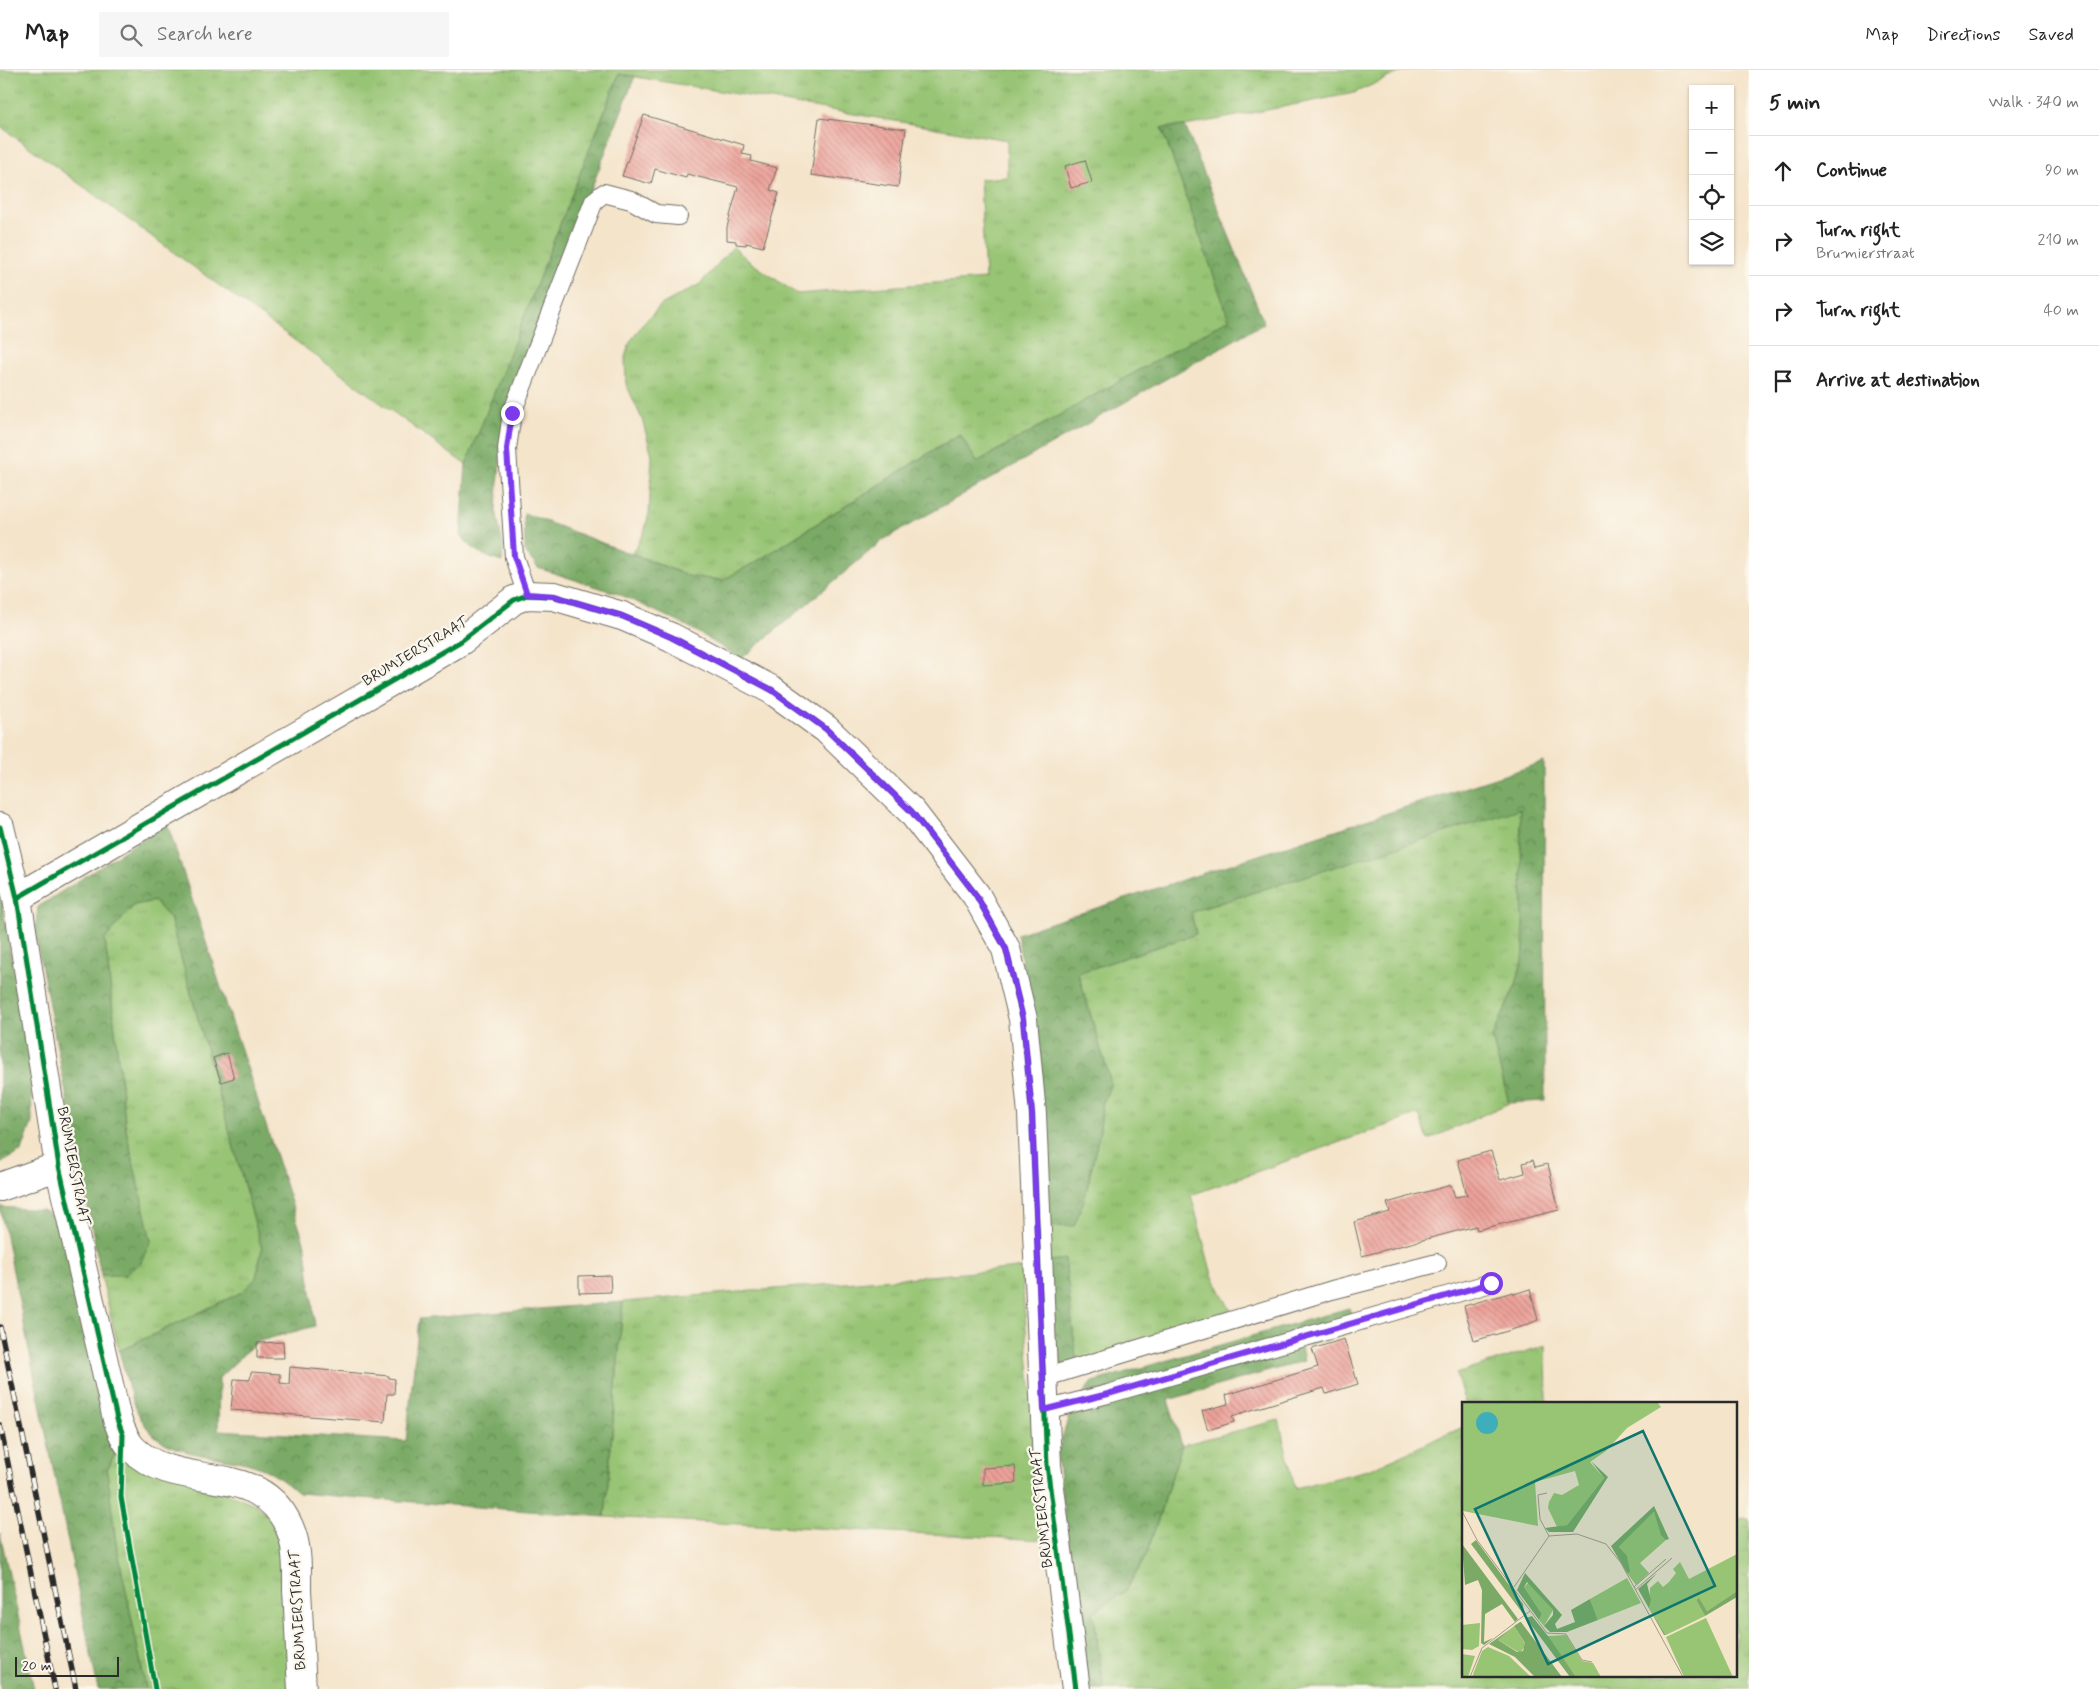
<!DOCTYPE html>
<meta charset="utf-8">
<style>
:root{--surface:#fff;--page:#f6f6f6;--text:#222;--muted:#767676;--line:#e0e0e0}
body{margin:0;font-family:Mynerve,sans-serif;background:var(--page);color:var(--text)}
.controls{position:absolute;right:15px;top:15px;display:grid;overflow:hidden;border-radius:0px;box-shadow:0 1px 4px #0004}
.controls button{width:45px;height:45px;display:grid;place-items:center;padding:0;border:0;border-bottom:1px solid var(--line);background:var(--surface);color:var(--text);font:25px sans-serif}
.scale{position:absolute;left:15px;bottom:12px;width:104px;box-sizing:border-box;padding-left:5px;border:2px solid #2b2b2b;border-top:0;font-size:14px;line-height:18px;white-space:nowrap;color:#2b2b2b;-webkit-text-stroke:4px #fbf7ec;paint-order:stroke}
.stop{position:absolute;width:15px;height:15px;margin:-11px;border:4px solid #7c3aed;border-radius:50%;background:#fff}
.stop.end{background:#7c3aed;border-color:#fff;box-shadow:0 1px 5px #0008}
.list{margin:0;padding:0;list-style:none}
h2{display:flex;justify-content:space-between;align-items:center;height:65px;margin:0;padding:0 20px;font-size:21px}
h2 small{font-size:16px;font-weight:400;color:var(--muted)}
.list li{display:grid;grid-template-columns:32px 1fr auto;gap:15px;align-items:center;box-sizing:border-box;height:70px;padding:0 20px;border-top:1px solid var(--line)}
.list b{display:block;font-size:19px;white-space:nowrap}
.list p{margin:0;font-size:16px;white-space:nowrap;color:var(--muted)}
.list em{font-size:16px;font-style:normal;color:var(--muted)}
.icon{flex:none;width:28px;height:28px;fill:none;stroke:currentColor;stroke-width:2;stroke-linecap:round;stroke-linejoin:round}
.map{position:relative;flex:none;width:1749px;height:1619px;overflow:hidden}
header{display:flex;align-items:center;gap:30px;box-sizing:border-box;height:70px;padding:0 25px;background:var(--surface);border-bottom:1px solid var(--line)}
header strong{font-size:24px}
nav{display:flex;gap:28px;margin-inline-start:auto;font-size:18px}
.search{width:350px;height:45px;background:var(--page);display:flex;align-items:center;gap:12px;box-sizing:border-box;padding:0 18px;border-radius:0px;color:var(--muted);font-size:19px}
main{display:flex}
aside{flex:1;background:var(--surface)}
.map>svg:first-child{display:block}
.grass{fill:url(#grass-tufts);stroke:#627850}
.forest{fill:url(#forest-crowns);stroke:#526a48}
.building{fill:url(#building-back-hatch)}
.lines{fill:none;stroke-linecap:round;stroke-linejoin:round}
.lane-casing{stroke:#716c63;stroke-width:20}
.street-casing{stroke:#716c63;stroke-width:30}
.lane{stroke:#fff;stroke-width:18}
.street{stroke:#fff;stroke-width:28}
.rail-casing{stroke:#2b2b2b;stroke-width:5.5}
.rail{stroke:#fbf7ec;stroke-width:4;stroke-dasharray:11;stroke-linecap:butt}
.cycleway-casing{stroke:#fbf7ec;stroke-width:8}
.cycleway{stroke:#00873e;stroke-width:5}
.route{stroke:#7c3aed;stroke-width:6}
.labels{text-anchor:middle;stroke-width:4.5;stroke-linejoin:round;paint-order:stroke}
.street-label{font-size:15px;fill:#2b2b2b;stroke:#fbf7ec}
.inset-road{fill:none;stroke:#a49a8a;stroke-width:1}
.view{fill:#0f766e;fill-opacity:0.15;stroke:#0f766e;stroke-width:2.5}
.inset-edge{fill:none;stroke:#2b2b2b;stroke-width:2.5}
</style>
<header>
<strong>Map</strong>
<div class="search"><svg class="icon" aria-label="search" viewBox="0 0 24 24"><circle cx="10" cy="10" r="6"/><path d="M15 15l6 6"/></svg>Search here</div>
<nav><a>Map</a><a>Directions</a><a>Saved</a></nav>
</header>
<main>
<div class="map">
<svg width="1749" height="1619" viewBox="0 0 1749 1619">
<defs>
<pattern id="grass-tufts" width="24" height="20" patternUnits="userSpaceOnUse" patternTransform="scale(1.25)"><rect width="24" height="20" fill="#98c574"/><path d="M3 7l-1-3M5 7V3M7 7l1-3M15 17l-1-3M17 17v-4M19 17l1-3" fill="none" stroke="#83a965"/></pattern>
<pattern id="forest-crowns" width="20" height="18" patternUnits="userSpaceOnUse" patternTransform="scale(1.25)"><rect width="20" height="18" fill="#7aaa66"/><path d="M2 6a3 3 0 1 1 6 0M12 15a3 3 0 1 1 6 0" fill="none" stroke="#648b54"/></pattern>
<pattern id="building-back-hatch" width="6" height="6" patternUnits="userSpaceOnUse" patternTransform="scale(1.25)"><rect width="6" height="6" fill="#eda29a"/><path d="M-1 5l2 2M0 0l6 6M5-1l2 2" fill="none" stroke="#c0847e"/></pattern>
</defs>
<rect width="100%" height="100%" fill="#fbf7ec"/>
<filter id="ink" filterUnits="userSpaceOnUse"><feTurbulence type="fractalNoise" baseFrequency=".02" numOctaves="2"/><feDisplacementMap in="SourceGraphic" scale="10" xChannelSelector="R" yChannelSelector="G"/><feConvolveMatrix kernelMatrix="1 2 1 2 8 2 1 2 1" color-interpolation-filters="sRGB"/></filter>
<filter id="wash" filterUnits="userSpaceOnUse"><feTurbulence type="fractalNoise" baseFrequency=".0096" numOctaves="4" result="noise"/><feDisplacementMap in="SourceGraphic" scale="20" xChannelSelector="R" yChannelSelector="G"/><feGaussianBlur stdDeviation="1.12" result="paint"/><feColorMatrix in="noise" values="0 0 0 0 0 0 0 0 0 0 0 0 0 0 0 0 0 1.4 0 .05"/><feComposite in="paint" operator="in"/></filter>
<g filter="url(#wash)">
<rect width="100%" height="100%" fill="#f4e4ca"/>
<path class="grass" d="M0,0H1405L1354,23L1185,56L1162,58L1229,249L977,392L959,364L759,490L723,510L691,507L632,483L644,463L649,443L652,385L642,349L626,314L625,287L630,272L642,255L661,235L700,214L733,177L749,191L797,224L985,209L980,109L1007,107V70L619,4L466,395L0,56Z
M1520,738L1524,883L1516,915L1492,968L1509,1033L1428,1070L1419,1044L1191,1125L1212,1205L1231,1241L1077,1296L1065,1190L1049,1191L1045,1157L1085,1127L1100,1060L1102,1035L1111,1013L1078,903L1196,864L1191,842Z
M155,831L170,848L262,1179L256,1208L242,1222L119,1281L101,1205H125L151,1171L126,1060L105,869L134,835Z
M1021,1198L1044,1470L605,1447L623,1232Z
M1546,1275L1547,1333H1465L1456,1304Z
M1279,1350L1295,1418L1368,1400L1463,1357V1605H1735V1449L1749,1448V1619H1104L1093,1542L1126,1521L1146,1486L1182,1375Z
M118,1378L255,1434L270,1446L286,1476L295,1619H146L115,1467L107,1400Z"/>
<path class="forest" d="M619,4L635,6L504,343L496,440L503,476L502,492C483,486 473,481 461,465L466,395Z
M1185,56L1264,253L883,470L741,589L689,557L619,524L538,498L525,482L524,443L691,507L723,510L759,490L960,364L977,392L1229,249L1162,58Z
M1544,692L1545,1031L1509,1033L1492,968L1516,915L1524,883L1520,739L1191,842L1196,864L1078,903L1111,1013L1102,1035L1100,1060L1085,1127L1074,1156L1045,1157L1033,957L1017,864Z
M167,753L306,1178L315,1256L256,1272L219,1308L218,1360L406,1371L419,1249L623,1232L605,1447L298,1423C284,1411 270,1400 253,1395C220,1385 173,1388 149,1360C131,1339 127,1307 119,1281L242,1222L256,1208L262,1179L170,848L154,831L134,835L105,869L126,1060L151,1171L141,1192L125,1205H101L35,862L38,837Z
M0,820L31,1004L32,1052L22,1081L0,1094Z
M0,1137L42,1140L58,1149L118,1378L107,1400L115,1467L146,1619H98Z
M1065,1189L1077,1296L1052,1295L1049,1191Z
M1349,1238L1357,1260L1301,1276L1304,1291L1168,1330L1182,1375L1146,1486L1125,1521L1093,1542L1104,1619H1085L1057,1384L1072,1337L1092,1312Z
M0,1463L34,1619H0Z"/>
<g id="blocks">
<path class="building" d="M644,45L744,75L742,84L752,86L751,91L777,98L770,120L779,123L763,177L746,173V175L736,174V171L727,170V157L738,117L687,104L686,108L655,99L651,114L622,106Z
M819,48L906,59L898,117L811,105Z
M1085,90L1092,112L1071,118L1065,96Z
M227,983L234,1008L221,1012L213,988Z
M1491,1081L1500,1110L1525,1103L1523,1093L1533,1090L1535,1097L1548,1094L1559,1140L1477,1160L1476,1156L1362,1186L1354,1152L1390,1142L1387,1133L1451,1115L1455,1127L1467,1125L1458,1090Z
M610,1205L611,1222L579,1223V1206Z
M1530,1219L1538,1250L1524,1256L1474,1271L1464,1236L1513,1222L1514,1224Z
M1344,1269L1358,1314L1326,1324L1324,1318L1232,1346L1234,1352L1208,1360L1202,1341L1228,1334L1226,1325L1318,1297L1312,1279Z
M283,1272L284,1288H257V1273Z
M290,1297L389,1306V1308L395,1309L394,1324H387L385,1352L231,1340L234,1309L250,1310L251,1302L280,1304V1313L289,1314Z
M1015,1396L1016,1413L983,1415V1398Z"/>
</g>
</g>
<g filter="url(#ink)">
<use href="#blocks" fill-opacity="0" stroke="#716c63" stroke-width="1"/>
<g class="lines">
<g class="lane-casing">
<path id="lane" d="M527,525L514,487L507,379L512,343L594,131L604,123L631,130L656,144L678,146
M1043,1308L1332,1220L1437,1193
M1045,1340L1108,1324L1491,1213"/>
</g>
<g class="street-casing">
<path id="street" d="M0,757L17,828L59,1096L117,1349C121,1360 125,1371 133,1379C179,1425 265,1386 292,1464C298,1481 297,1503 297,1520C299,1553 300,1586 302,1619
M17,828L461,571L514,530L527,525L554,526L622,546L671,567L772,620L826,659L912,742L976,825L1006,879L1023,949L1032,1044L1047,1395L1076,1619
M0,1117L59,1096"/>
</g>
<use href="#lane" class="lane"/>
<use href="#street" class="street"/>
<g class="rail-casing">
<path id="rail" d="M0,1257L76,1619
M0,1355L55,1619"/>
</g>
<use href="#rail" class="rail"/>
<g class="cycleway-casing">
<path id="cycleway" d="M0,757L17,828L59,1096L117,1349L123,1365L121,1427L155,1619
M17,828L461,571L514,530L527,525L554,526L622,546L671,567L772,620L826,659L912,742L976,825L1006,879L1023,949L1032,1044L1047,1395L1076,1619"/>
</g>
<use href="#cycleway" class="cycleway"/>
</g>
</g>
<g class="lines" filter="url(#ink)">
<path class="route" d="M512,343L507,379L514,486L527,524L554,526L622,546L671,567L772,620L826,659L912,742L976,825L1006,879L1023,949L1032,1044L1044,1340L1108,1324L1491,1213"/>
</g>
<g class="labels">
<g class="street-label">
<text transform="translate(415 581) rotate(-31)" y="5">BRUMIERSTRAAT</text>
<text transform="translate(74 1096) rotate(79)" y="5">BRUMIERSTRAAT</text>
<text transform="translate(1041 1438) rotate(-96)" y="5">BRUMIERSTRAAT</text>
<text transform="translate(297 1540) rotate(-93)" y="5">BRUMIERSTRAAT</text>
</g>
</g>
<g transform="translate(1462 1332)">
<rect width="275" height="275" fill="#f4e4ca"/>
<path d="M0,0H195L199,5L165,26L144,49L128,60L142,76L105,123L95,125L86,106L87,100L92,91L100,93L117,83L113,69L73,80L76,124L1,109ZM192,110L204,138L178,161L187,171L174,183L165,171L166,159L157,145ZM275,152V189L245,209L237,197L234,198L243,214L204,233L187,206L188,186L196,179L201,185L207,180L214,171L211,167L218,160L227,177ZM165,176L179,201L136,218L128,197ZM67,180L91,208L82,224L77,218L80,212L62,185ZM244,216L271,275H222L204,235ZM18,221L17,244L10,248L0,247V223ZM52,224L64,243L58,251L36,238ZM104,233L120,259L131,261L139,275H114L86,236V234ZM26,245L47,254L69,275H10L20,249ZM0,252L13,254L6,275H0Z" fill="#98c574"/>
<path d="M129,59L146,75L111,130H87L83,126L105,123L142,76ZM192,104L207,137L204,138L199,133L192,110L157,145L165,154L168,170L165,171L149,144ZM14,138L61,202L62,213L9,142ZM0,142L56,217L53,220L40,202L23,212L22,240L31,236L22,243L19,241L20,188L16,178L3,183ZM63,171L100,213L93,222L95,227L113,220L109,208L128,197L136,218L105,230H88L82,224L91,213V208L65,180L62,185L80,212L77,218L55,188ZM195,171L185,182L189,198L187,206L204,233H202L176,187ZM275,189V195L243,214L234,198L237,196L245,209ZM70,214L86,234L114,275H108L64,216ZM58,220H59L100,275L72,274L53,255L27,242L50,226L36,238L55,250L61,249L63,241L52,224Z" fill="#7aaa66"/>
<path d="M14 21a11 11 0 1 1 22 0a11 11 0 1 1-22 0Z" fill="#3faebb"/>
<path class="inset-road" d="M85,91L76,93L78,117L87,134M0,109L15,138L85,231L104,232L120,258L130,260M52,185L87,134L115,132L144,142L159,161L221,275M172,185L204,157M173,188L210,156M8,275L20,246L68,209"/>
<path class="view" d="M181,29L253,184L86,262L13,107Z"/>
<rect width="275" height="275" class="inset-edge"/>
</g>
</svg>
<div class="controls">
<button>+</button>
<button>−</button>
<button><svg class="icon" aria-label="locate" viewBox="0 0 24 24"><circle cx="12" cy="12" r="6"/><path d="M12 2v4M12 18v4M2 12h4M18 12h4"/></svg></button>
<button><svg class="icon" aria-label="layers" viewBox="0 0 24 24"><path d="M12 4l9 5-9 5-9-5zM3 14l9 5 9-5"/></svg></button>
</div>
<div class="scale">20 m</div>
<div class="stop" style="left:1491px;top:1213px"></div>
<div class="stop end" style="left:512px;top:343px"></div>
</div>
<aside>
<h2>5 min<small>Walk · 340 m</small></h2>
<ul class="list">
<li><svg class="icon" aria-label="ahead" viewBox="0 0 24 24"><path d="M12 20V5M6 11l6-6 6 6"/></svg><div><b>Continue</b></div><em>90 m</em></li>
<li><svg class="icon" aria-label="right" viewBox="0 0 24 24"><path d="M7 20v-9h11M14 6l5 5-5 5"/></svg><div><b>Turn right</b><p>Brumierstraat</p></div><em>210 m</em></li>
<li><svg class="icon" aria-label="right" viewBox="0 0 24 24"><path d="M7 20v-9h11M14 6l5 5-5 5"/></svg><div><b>Turn right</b></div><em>40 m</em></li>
<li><svg class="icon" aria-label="arrive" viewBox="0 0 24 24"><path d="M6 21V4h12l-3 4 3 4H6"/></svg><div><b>Arrive at destination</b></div></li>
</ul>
</aside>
</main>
